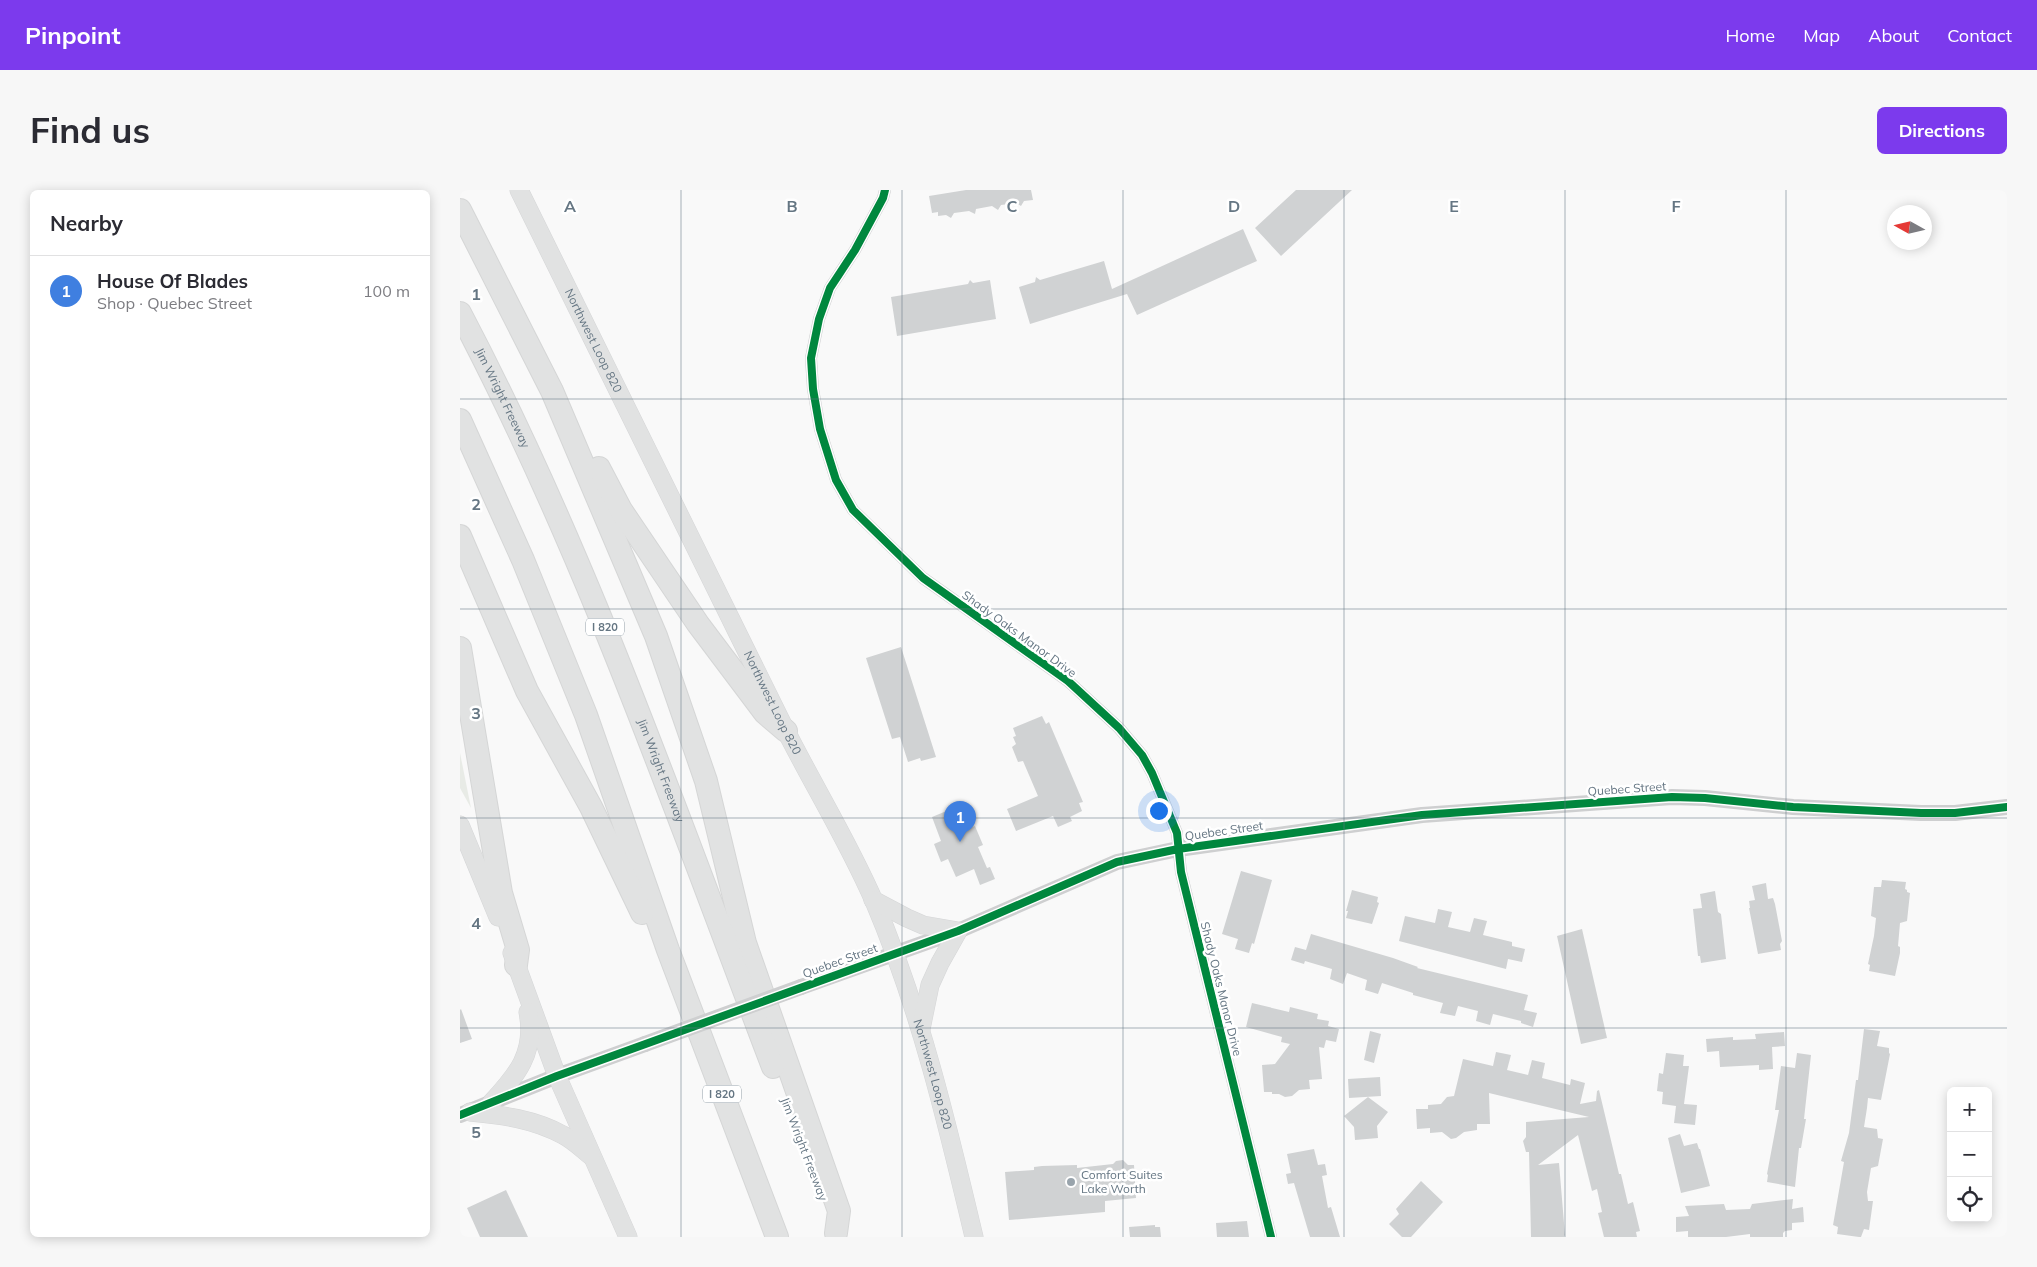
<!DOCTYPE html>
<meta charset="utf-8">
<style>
:root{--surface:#fff;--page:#f7f7f7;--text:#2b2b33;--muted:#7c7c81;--line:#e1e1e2;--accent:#7c3aed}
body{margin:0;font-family:Mulish,sans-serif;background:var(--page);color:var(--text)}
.controls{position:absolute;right:15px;bottom:15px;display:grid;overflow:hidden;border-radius:8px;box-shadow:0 2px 12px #0003}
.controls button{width:45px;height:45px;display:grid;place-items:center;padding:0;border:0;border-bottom:1px solid var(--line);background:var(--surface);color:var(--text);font:25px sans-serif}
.compass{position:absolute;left:1427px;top:15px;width:45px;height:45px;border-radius:50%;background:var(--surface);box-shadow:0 2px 12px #0003;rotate:278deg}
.you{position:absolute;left:698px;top:620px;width:18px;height:18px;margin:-12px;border:4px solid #fff;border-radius:50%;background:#1a73e8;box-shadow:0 0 0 8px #1a73e833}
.badge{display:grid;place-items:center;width:32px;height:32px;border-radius:50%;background:var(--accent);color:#fff;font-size:16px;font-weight:700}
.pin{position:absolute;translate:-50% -41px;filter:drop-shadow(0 1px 2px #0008)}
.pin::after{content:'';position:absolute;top:26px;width:18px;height:15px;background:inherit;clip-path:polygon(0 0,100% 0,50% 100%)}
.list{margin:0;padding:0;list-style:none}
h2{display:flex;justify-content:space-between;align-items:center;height:65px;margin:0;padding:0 20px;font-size:21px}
h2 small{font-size:16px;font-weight:400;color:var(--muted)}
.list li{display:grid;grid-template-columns:32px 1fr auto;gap:15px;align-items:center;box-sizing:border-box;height:70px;padding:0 20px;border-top:1px solid var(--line)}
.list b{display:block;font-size:19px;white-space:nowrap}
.list p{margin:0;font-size:16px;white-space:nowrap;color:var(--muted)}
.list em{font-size:16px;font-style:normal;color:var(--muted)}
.icon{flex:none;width:28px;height:28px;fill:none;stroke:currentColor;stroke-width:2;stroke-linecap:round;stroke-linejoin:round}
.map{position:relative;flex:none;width:1547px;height:1047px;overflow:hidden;border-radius:8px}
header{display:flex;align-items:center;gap:30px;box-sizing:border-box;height:70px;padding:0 25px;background:var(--accent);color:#fff}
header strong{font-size:24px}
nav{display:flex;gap:28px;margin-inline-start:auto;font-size:18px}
.intro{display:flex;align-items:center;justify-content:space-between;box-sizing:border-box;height:120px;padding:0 30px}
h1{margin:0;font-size:35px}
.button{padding:12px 22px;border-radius:8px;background:var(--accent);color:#fff;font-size:18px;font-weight:700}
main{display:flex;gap:30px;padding:0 30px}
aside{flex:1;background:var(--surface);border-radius:8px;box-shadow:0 2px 12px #0003}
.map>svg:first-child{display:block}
.green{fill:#e8ebe6}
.building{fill:#d0d2d3}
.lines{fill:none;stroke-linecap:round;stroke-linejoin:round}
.secondary-casing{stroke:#d5d6d7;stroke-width:19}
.motorway-casing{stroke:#d5d6d6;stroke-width:24}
.minor{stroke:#cecfd0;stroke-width:12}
.tertiary{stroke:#cecfd0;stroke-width:16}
.secondary{stroke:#e1e2e2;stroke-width:18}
.motorway{stroke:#e1e2e2;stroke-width:22}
.tertiary-bridge{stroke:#cecfd0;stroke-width:16}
.cycleway-casing{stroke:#fff;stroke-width:11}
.cycleway{stroke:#00873e;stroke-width:8}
.grid{fill:none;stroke:#657683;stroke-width:1;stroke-opacity:0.55}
.poi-dot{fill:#99a4ac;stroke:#fff;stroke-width:2}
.labels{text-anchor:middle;stroke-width:5;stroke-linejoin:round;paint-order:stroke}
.shield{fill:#fff;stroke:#939fa8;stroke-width:1}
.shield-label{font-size:11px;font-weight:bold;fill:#657683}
.street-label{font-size:12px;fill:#657683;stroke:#fff}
.poi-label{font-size:12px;fill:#657683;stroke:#fff;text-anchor:start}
.grid-label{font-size:16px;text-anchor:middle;font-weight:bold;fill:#657683;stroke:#fff;stroke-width:5;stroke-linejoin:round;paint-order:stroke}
</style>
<header>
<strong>Pinpoint</strong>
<nav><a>Home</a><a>Map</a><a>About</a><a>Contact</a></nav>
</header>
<div class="intro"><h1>Find us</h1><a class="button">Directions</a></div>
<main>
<aside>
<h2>Nearby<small></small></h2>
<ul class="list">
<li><span class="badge" style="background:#3f7fe0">1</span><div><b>House Of Blades</b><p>Shop · Quebec Street</p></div><em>100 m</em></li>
</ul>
</aside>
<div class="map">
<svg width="1547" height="1047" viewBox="0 0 1547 1047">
<rect width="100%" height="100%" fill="#f9f9f9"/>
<path class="green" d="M0,563L11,618L0,598Z"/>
<path class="building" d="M506,0H571L573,10L564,11L561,16L556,13L541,15L538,20L532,16L516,19L515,24L509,21L494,23L491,28L486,25L478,26V22L472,23L469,6Z
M836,0H892L821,66L795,38Z
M783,39L797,71L781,78L677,125L667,104L570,134L559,97L575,92L576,87L580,90L644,71L652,99Z
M510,90L513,93L530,90L536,129L437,146L431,107L508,94Z
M441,457L476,567L461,571L460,568L448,572L440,547L432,549L406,468Z
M582,526L586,534L589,532L623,612L619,613L622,621L610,627L612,631L598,637L593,626L556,641L547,619L578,606L563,571L558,572L552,557L556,554L553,547L556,546L553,538Z
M501,615L510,638L515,636L523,655L518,657L527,678L530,677L535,689L520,695L514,679L496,687L488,669L481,672L474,654L481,651L472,627Z
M781,681L812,690L794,754L792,753L789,763L775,759L778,749L762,744Z
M1422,690L1446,692L1445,699L1447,700V702L1450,703L1447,731L1440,733L1438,756L1440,757V763L1435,786L1409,781L1410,775L1408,774L1414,746L1416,728L1411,726L1414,697H1421Z
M1306,693L1308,709L1313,708L1315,714L1322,751L1320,754L1321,760L1298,764L1289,718H1290L1289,711L1295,710L1292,696Z
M892,700L918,707L917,712L919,713L912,734L886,728L888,721H886Z
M1255,701L1258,722L1261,724L1266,769L1241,773L1240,766H1238L1233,719L1242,718L1240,704Z
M978,719L992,722L988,737L1010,742L1014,728L1027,731L1023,745L1052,752V756L1065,759L1062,772L1048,769L1046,779L939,751L945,726L975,733Z
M1122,739L1147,848L1121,854L1097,746Z
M851,744L933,768L958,777L957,778L1068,805L1064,820L1077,823L1073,837L1061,833V831L1033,824L1030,835L1016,831L1018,821L998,816L995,826L980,823L983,813L953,805V803L922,793L918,804L905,800L907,790L887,783L883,794L870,789L872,779L845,771L844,774L831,770L835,757L846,760Z
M792,813L829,822L830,817L858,824L857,829L869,831L868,836L879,839L876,852L866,850L864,858L859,857L862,889L849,890L850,899L839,900L832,906L825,907L819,904H812V902H804L802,875L815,874L830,854L821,852L822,847L786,837Z
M1,819L12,849L0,853V820Z
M1404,839L1420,841L1417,856L1429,858V863L1430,864L1421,910L1408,908L1407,918L1404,937L1417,939L1418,948L1423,949L1418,976L1411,978L1407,1002L1408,1011H1413L1409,1040L1404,1039L1401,1047H1399L1377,1044L1378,1037L1373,1035L1384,972L1381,971L1389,943L1396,890H1398Z
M910,841L921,844L914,873L904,870Z
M1324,842L1325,856L1312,857L1313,879L1299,880V875L1260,877L1259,861L1247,862L1246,849L1273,847V850L1296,849L1295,844Z
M1036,862L1051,865L1047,880L1068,885L1072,870L1085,873L1082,888L1110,895L1111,889L1125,893L1120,914L1136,911L1137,901L1139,900L1159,984H1161L1168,1014L1173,1012L1180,1041L1176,1042L1177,1047H1144L1138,1023L1142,1022L1137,999L1132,1001L1118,945L1078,975L1099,973L1105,1045L1104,1047H1071L1069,962H1066L1063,951L1066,947V932L1129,927L1029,903L1030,934H1017V940L1004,942L996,948L991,949L982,942L970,943V938L957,939L956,919H968V915L981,914L987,907L994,906L1003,869L1033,876Z
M1206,863L1224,865L1223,876H1229L1224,914L1237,915L1235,935L1214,933L1216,916L1202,914L1203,902L1197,901L1199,883L1203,884Z
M1337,863L1351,865L1344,929H1346L1341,958H1339L1335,997L1307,992L1308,985L1307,984L1319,920H1315L1321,876L1335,878Z
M920,887L921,906L889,908L888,889Z
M908,907L928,922L917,936L918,948L895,950L894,937L884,926Z
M1220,944L1224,956L1237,953L1239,959H1240L1250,996L1221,1003L1208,948Z
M854,959L858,975L865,974L867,985L862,986L868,1018L871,1017L880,1047H850L834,993L828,994L826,984L831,983L827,964Z
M663,970L668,975H674L676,1008L645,1011V1022L549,1030L545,982L574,980V977L582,976L617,975V978L653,974L656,971Z
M961,991L983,1012L951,1047H942L929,1034L939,1024L936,1019Z
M46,1000L68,1047H20L7,1018Z
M1333,1009L1332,1019L1343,1017L1344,1032L1332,1033V1040L1325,1041L1323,1043V1047H1290V1044L1266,1047H1228V1041L1216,1042V1027L1229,1026L1225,1016L1264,1014L1266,1020L1290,1019L1292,1014Z
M787,1031L789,1047H757L756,1033Z
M695,1035V1037H700L701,1047H670L669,1037Z"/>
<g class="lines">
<g class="secondary-casing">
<g id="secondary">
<path id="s1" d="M59,0C147,179 236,358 324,537C353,595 388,651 414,711C460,819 487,933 514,1047"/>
<path d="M0,635L38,727"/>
<path d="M413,710L447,728L463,735L498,741L480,773L470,795L461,839"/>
<path d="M52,763L97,886L168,1047"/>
<path d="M31,913C57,885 76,863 68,822"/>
<path d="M10,922C42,925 74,929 103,945C113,950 122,959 131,966"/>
</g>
</g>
<g class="motorway-casing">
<g id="motorway">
<path d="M0,20L92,201L196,446L246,591L285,753L379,1021L376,1043"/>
<path id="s2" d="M0,123C127,364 216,623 313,877"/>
<path d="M0,230L63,370L126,525L208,760L317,1047"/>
<path d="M139,278L161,320L238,434L305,523L326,541"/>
<path d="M0,346L67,501L131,617L182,723"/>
<path d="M0,458L41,703L58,760L56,775"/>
</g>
</g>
<path class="minor" d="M425,0L423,8L395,60L370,98L359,129L351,168L353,199L360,239L376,290L393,320L463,388L608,491L659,538L682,565L692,583L717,643L721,682L811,1047"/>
<path class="tertiary" d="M341,797L498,741L657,672L718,659L962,625L1212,607L1245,608L1333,617L1461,623H1495L1547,617
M0,925L97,886L185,854"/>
<use href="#secondary" class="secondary"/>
<use href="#motorway" class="motorway"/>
<path class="tertiary-bridge" d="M185,854L341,797"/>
<g class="cycleway-casing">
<path id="cycleway" d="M425,0L423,8L395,60L370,98L359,129L351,168L353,199L360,239L376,290L393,320L463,388L608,491L659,538L682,565L692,583L717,643L721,682L811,1047
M0,925L97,886L498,741L657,672L718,659L962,625L1212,607L1245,608L1333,617L1461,623H1495L1547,617"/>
</g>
<use href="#cycleway" class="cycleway"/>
</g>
<path class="grid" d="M221,0V1047M442,0V1047M663,0V1047M884,0V1047M1105,0V1047M1326,0V1047M0,209H1547M0,419H1547M0,628H1547M0,838H1547"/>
<circle class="poi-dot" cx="611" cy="992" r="5"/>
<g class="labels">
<g class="shield">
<rect x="126" y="428.5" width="38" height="17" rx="4"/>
<rect x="243" y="895.5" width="38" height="17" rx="4"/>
</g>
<g class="shield-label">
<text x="145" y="441">I 820</text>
<text x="262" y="908">I 820</text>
</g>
<g class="street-label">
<text dy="4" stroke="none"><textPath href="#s1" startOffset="168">Northwest Loop 820</textPath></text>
<text dy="4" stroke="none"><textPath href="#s2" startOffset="95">Jim Wright Freeway</textPath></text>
<text transform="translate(559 444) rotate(36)" y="4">Shady Oaks Manor Drive</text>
<text dy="4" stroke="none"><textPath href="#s1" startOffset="572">Northwest Loop 820</textPath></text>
<text dy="4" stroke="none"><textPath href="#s2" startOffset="500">Jim Wright Freeway</textPath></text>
<text transform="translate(1167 599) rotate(-4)" y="4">Quebec Street</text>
<text transform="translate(764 641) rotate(-8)" y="4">Quebec Street</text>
<text transform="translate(380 771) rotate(-20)" y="4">Quebec Street</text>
<text transform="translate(761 799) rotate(76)" y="4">Shady Oaks Manor Drive</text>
<text dy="4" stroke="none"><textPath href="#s1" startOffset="978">Northwest Loop 820</textPath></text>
<text transform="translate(344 959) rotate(69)" y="4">Jim Wright Freeway</text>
</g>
<g class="poi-label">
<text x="621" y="989">Comfort Suites<tspan x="621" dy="14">Lake Worth</tspan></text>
</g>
</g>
<g class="grid-label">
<text x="110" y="22">A</text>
<text x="332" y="22">B</text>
<text x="552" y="22">C</text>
<text x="774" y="22">D</text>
<text x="994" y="22">E</text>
<text x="1216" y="22">F</text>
<text x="16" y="110">1</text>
<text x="16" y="320">2</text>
<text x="16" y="529">3</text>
<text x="16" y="739">4</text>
<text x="16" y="948">5</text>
</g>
</svg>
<div class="controls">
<button>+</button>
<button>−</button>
<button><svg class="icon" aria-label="locate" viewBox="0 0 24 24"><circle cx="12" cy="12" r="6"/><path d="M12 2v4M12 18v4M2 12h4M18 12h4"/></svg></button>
</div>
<svg class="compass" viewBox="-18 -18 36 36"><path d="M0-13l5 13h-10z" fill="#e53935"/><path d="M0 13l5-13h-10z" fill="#7c7c81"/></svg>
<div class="you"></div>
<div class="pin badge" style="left:500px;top:652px;background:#3f7fe0">1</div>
</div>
</main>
